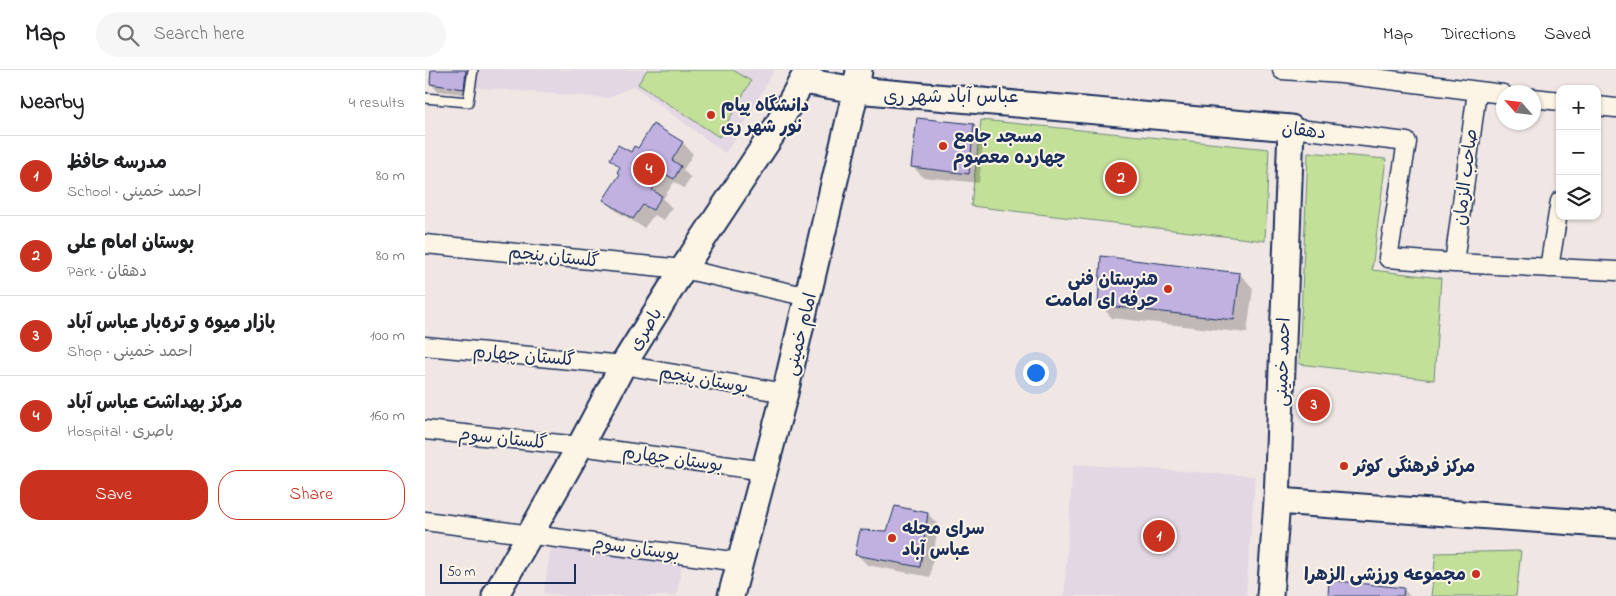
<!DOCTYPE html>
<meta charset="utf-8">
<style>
:root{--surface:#fff;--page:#f6f6f6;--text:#202124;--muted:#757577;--line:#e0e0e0;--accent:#c8321e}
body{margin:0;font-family:"Indie Flower","Playpen Sans Arabic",sans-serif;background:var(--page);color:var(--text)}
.controls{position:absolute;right:15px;top:15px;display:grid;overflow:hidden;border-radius:10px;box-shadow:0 1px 4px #0004}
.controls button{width:45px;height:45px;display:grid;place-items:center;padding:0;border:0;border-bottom:1px solid var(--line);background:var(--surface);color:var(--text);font:25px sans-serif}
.compass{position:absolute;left:1071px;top:15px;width:45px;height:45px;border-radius:50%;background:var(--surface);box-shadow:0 1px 4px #0004;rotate:297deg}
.scale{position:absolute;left:15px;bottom:12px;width:136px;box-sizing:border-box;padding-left:5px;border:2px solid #1b2f5e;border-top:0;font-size:14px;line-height:18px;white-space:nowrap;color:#1b2f5e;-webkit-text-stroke:4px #fcf5e5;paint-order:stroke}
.you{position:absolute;left:610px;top:302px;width:18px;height:18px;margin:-12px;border:4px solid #fff;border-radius:50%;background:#1a73e8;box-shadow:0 0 0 8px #1a73e833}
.badge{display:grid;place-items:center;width:32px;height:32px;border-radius:50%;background:var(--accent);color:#fff;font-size:16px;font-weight:700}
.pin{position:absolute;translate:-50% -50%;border:2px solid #fff;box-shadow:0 1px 5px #0006}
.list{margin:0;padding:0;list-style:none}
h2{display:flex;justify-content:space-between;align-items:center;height:65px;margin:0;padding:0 20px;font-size:21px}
h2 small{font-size:16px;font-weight:400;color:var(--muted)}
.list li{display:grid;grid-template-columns:32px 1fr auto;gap:15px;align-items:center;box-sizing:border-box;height:80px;padding:0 20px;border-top:1px solid var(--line)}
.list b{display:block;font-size:19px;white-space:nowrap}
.list p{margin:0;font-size:16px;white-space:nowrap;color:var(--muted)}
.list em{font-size:16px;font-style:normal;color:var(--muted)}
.actions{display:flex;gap:10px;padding:15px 20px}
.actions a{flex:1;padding:11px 0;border:1px solid var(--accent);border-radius:20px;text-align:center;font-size:18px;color:var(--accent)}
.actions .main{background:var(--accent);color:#fff}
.icon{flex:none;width:28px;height:28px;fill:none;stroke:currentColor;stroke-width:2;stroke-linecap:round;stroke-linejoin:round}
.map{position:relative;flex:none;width:1191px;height:526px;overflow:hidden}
header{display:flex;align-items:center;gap:30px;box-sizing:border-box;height:70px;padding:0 25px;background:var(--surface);border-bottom:1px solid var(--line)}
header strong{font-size:24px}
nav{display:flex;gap:28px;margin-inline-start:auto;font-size:18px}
.search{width:350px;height:45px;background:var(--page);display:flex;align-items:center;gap:12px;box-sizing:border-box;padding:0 18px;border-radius:28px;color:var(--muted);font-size:19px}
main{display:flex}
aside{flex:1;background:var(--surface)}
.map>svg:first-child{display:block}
.built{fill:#e2d7e3}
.green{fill:#c3e098;stroke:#6f887b}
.shadow{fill:#0003}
.building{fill:#c0b1e1;stroke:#1b2f5e}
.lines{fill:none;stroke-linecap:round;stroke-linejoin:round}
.lane-casing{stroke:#1b2f5e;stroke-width:12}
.street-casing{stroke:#1b2f5e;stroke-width:21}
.secondary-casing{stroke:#1b2f5e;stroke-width:29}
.lane{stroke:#fcf5e5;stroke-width:9}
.street{stroke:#fcf5e5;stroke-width:18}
.secondary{stroke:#fcf5e5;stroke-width:25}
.poi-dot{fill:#c8321e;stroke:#fcf5e5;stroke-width:2}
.labels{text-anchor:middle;stroke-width:4;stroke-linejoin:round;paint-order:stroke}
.poi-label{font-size:18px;font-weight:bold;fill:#1b2f5e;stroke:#fcf5e5;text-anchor:start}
.street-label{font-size:18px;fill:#1b2f5e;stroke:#fcf5e5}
.neighbourhood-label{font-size:19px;fill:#1b2f5e;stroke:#fcf5e5}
</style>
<header>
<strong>Map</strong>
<div class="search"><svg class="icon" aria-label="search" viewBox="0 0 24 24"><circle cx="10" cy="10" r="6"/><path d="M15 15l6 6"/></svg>Search here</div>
<nav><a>Map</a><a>Directions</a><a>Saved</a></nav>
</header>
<main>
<aside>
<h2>Nearby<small>4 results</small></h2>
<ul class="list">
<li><span class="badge">1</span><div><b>مدرسه حافظ</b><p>School · احمد خمینی</p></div><em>80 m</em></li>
<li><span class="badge">2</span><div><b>بوستان امام علی</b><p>Park · دهقان</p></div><em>80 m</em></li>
<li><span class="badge">3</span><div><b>بازار میوه و تره‌بار عباس آباد</b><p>Shop · احمد خمینی</p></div><em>100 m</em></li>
<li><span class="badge">4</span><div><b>مرکز ‌بهداشت عباس آباد</b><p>Hospital · باصری</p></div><em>160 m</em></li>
</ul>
<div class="actions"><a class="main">Save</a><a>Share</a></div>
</aside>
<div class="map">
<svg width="1191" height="526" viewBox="0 0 1191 526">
<rect width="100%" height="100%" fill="#f0e7e4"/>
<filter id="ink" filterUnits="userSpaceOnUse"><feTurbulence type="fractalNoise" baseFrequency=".02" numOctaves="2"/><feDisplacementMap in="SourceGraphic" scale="10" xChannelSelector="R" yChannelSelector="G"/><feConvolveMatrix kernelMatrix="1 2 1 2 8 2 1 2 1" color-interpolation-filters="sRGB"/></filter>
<g filter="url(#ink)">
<path class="built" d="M6,0H349L316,61L300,83L209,16L183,28L5,14Z
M648,394L830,406L821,526H639Z
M127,469L258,487L252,526H141L119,523Z"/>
<path class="green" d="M222,0H308L326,11L294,67L213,14Z
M556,50L844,79L840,171L546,136Z
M883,82L961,89L947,200L1016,208L1009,310L874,294Z
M1096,481L1091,526H1006L1011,483Z"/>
<path class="shadow" d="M7,0H46L45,25L13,21L6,14Z
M549,55L559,66L554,113L498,107L488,97Z
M229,56L258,73L268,84L258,100L266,108L259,118L249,112L238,129L247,138L239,150L229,145L219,158L190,140L180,129L196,105V98L186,89L213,80Z
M815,204L828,218L822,263L687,248L674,234Z
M503,444L513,455L505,507L442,495L432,484L463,463Z
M978,519L985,526H904Z"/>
<path class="building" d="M6,0H41L39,19L5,14Z
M492,48L549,54L544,104L486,97Z
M228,54L258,72L247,90L256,96L249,109L238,103L227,120L237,126L228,140L218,135L208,149L178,130L195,104L192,102L195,97L185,89L193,75L206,82L209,76L213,78Z
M676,186L815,203L809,250L673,235Z
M470,436L503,443L495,497L430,485L435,460L462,461Z
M904,510L979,518L978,526H903Z"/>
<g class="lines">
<g class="lane-casing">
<path id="lane" d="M0,28L43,32L48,0"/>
</g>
<g class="street-casing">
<path id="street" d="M857,0L917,4L1078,24
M1108,28L1135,31
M1172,36L1191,38
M866,58L982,72L963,188L1029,193L1191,201
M0,174L258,199L384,227
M1029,193L1052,21
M1124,198L1135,131
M0,276L198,295L360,323
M0,360L155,376L341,401
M0,451L315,492"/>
</g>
<g class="secondary-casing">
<path id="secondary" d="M378,11L431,20L866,58L852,431L845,526
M852,431L1191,455
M70,526L155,376L198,295L258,199L350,60L383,0
M306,526L360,323L431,20L434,0"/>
</g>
<use href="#lane" class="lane"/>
<use href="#street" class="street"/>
<use href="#secondary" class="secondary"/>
</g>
</g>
<g class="poi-dot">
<circle cx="286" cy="45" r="5"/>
<circle cx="518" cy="76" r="5"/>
<circle cx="743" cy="219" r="5"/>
<circle cx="919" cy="396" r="5"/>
<circle cx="467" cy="468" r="5"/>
<circle cx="1051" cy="504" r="5"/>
</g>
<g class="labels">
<g class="poi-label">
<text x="296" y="41">دانشگاه پیام<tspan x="296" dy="21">نور شهر ری</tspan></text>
<text x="528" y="72">مسجد جامع<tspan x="528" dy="21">چهارده معصوم</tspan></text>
<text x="733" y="215" text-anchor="end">هنرستان فنی<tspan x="733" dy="21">حرفه ای امامت</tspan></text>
<text x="929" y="402">مرکز فرهنگی کوثر</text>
<text x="477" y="464">سرای محله<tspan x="477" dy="21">عباس آباد</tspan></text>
<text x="1041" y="510" text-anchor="end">مجموعه ورزشی الزهرا</text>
</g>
<g class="street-label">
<text transform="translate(879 60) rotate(6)" y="6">دهقان</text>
<text transform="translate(1040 107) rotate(-83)" y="6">صاحب الزمان</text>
<text transform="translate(129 186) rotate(6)" y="6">گلستان پنجم</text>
<text transform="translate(220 259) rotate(-58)" y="6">باصری</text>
<text transform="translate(375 264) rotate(-76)" y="6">امام خمینی</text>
<text transform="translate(99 285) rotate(5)" y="6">گلستان چهارم</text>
<text transform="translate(857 292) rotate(-88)" y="6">احمد خمینی</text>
<text transform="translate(279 309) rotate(10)" y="6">بوستان پنجم</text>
<text transform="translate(78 368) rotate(6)" y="6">گلستان سوم</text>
<text transform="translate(248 388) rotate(8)" y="6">بوستان چهارم</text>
<text transform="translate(211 478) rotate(8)" y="6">بوستان سوم</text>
</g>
<g class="neighbourhood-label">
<text x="526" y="32">عباس آباد شهر ری</text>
</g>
</g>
</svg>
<div class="controls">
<button>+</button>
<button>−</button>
<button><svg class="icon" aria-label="layers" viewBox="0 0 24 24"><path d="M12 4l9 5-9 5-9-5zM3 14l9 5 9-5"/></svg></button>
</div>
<svg class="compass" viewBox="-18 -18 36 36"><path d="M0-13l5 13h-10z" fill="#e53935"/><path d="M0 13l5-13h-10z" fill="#757577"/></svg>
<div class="scale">50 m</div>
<div class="you"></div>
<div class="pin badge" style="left:734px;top:466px">1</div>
<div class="pin badge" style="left:696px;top:108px">2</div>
<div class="pin badge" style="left:889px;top:335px">3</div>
<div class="pin badge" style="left:224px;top:99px">4</div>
</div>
</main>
